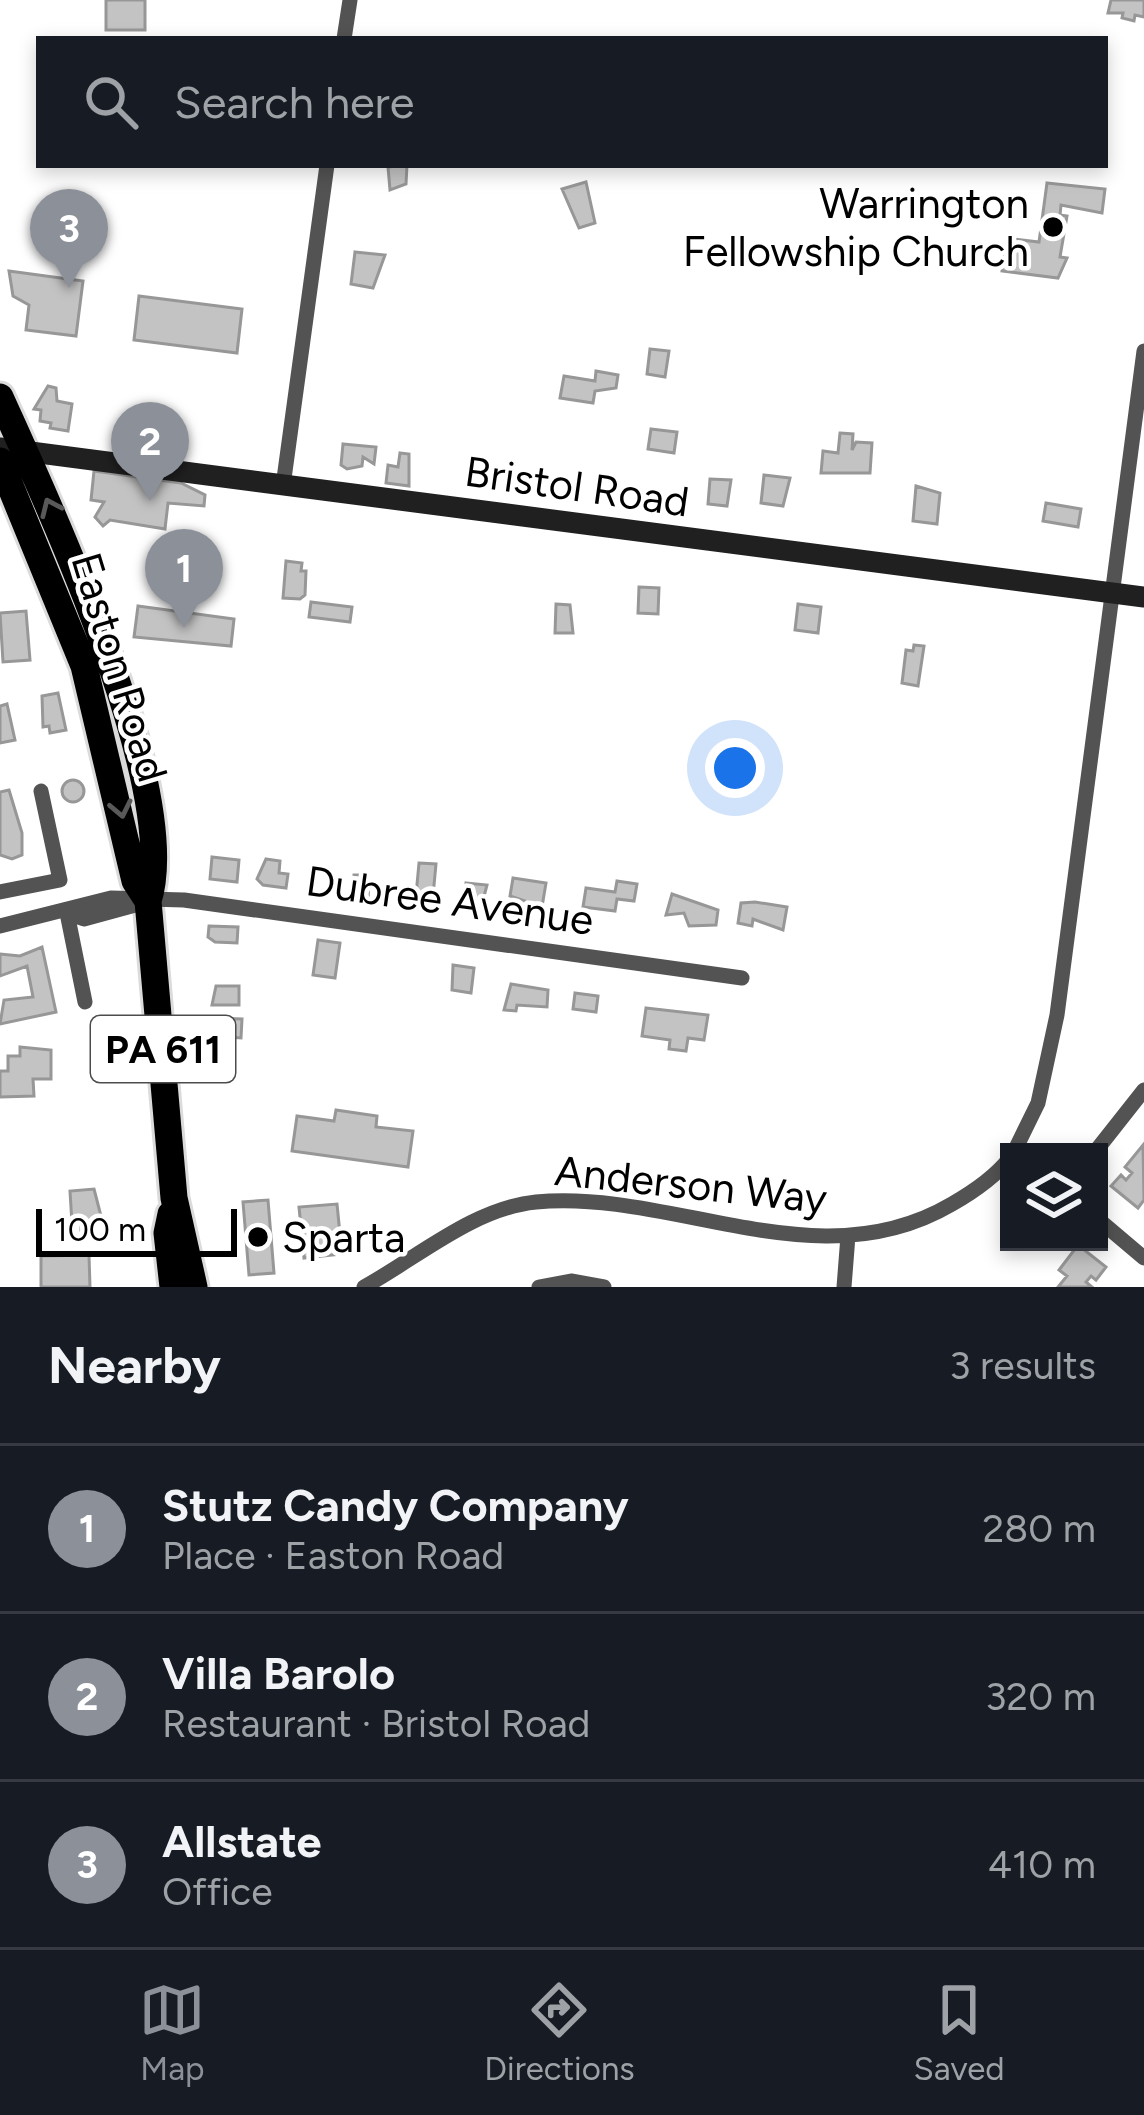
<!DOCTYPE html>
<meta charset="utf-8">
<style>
:root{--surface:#171b24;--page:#20242c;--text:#f1f3f6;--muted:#9ea1a6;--line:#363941;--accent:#8c9099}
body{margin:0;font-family:Figtree,sans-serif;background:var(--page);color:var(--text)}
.controls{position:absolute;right:36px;bottom:36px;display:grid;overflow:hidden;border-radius:0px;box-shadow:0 6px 18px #0003}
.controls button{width:108px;height:108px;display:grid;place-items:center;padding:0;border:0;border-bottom:3px solid var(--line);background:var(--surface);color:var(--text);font:60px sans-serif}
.scale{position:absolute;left:36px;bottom:30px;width:201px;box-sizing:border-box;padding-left:12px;border:6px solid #000;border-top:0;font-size:33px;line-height:42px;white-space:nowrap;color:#000;-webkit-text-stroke:9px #fff;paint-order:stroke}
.you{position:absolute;left:735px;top:768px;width:42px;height:42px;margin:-30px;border:9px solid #fff;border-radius:50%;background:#1a73e8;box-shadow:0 0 0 18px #1a73e833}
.badge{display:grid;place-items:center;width:78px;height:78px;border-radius:50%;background:var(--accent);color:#fff;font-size:39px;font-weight:700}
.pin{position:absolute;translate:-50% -99px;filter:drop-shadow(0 3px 6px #0008)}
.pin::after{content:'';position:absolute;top:63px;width:42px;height:36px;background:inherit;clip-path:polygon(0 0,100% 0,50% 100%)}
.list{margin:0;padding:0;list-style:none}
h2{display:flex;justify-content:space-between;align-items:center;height:156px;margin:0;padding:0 48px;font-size:51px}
h2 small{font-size:39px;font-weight:400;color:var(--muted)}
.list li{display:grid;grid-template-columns:78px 1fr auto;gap:36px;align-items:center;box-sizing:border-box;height:168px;padding:0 48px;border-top:3px solid var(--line)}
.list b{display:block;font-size:45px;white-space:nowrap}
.list p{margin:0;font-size:39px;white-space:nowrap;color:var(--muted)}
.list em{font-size:39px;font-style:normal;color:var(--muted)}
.icon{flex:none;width:66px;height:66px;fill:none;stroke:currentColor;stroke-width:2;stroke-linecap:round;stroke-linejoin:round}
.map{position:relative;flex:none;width:1144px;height:1287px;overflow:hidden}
.search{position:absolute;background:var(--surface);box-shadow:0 6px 18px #0003;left:36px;right:36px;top:36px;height:132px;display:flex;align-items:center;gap:30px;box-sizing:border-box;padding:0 42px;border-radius:0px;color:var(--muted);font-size:45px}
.sheet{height:660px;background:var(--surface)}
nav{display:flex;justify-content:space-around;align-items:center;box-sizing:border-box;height:168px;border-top:3px solid var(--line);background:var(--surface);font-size:33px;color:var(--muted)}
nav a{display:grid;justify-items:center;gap:6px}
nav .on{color:var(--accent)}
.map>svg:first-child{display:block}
.building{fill:#c3c3c3;stroke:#979797;stroke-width:3}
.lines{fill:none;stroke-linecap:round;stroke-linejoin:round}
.trunk-casing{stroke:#dbdbdb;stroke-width:33}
.minor{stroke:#535353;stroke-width:15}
.secondary{stroke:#202020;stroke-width:21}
.trunk{stroke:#000;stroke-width:27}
.oneway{stroke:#595959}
.poi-dot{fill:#000;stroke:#fff;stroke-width:4.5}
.labels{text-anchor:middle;stroke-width:9;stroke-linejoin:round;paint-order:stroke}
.shield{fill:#fff;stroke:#4c4c4c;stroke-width:3}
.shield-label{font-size:39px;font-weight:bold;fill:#000}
.poi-label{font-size:42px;fill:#000;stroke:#fff;text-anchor:end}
.street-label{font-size:42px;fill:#000;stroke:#fff}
</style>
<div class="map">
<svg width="1144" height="1287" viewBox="0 0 1144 1287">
<rect width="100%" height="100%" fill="#fff"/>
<path class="building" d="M106,0H145V30H106Z
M1111,0H1144V17L1135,15L1134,21L1122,18L1123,13H1108Z
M407,165L406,184L390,190L388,167Z
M586,182L595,223L579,228L562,189Z
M1047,183L1105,189L1102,213L1061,205L1060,215L1067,216L1060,257L1067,258L1058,278L1002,271L1006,238L1039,242Z
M355,252L385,255L373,288L351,284Z
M9,271L83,281L76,336L26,330L29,305L13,296Z
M139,296L242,309L237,353L134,340Z
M650,349L669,351L665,377L647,374Z
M596,371L618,375L616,388L595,391L593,403L560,398L564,376L595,381Z
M48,386L56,388L57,401L72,404L68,431L50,428L51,423L40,421L41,410L34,409Z
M651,429L677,432L674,453L648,449Z
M840,433L853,434L852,450L856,442L872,443L870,473H821L823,451L838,453Z
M343,444L376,447L374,464L363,457L362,466L347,469L341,465Z
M400,453L409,454V486L386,483L388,465L398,467Z
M94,471L181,483L205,495L204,506L168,503L165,529L110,520L103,526L95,517L104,502L91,500Z
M764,475L790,478L783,506L761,503Z
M710,479L731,480L727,506L708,504Z
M916,486L940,493L937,524L913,521Z
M1046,503L1081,509L1078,527L1043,521Z
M286,561L302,563L301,571H306L305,595L300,599L283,598Z
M639,587L659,588L658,614L638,613Z
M311,602L352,607L350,622L309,617Z
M556,604L570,605L573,633H555Z
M798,604L821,607L818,633L795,630Z
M138,606L234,619L231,646L134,637Z
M26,611L30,660L3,662L0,613Z
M914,645L924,646L918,686L902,683L906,650L913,651Z
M58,693L66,730L50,733L49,726L43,727L42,696Z
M7,704L15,740L0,743V706Z
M62 791a11 11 0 1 1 22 0a11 11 0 1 1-22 0Z
M9,790L22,833V855L12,859L0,855V792Z
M212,857L239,860L237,882L210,879Z
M266,859L280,861L279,873L288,874L286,888L263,885L257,879Z
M419,863L436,864L433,896L416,895Z
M354,875H369L368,902L354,897Z
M513,878L546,883L542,907L510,896Z
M617,881L637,884L634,901L617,899L615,911L583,907L586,888L615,892Z
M466,883L487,885L480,912L464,911Z
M672,894L718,910L716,925L689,926L684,913L666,915Z
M755,902L787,907L783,930L753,919L752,926L738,923L741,903Z
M209,926L238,927L237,943L215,942L208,937Z
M318,940L340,943L335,978L313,975Z
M42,947L56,1012L0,1024L4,1000L33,997L27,966L0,976V954L20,956Z
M453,965L474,968L471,993L452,990Z
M511,984L548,990L547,1007L517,1005L516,1011L504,1010Z
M216,986H239V1005H212Z
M575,993L598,996L596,1012L573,1009Z
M646,1008L708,1015L704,1040L688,1038L686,1051L669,1049L670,1040L642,1036Z
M213,1018L242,1019L241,1038L212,1036Z
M20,1047L51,1050V1079H33L34,1096L0,1097V1071H8V1056H20Z
M336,1110L377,1116L376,1127L413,1131L408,1167L292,1151L297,1116L334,1121Z
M1143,1145L1144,1200L1138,1208L1111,1186L1121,1175L1126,1180L1132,1173L1125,1167Z
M94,1189L101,1216L93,1217L94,1229L81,1230V1223L72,1224L70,1191Z
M268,1200L274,1273L249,1275L243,1202Z
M337,1204L342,1254L304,1258L299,1207Z
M1078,1245L1106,1267L1096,1280L1091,1276L1086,1282L1092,1287H1058L1067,1276L1059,1270Z
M89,1255L90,1287H41V1256Z"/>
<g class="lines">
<g class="trunk-casing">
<path id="trunk" d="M0,397C48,504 183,791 148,901L174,1198L194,1287
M0,461L84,666L135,881L148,901
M171,1214L167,1233L173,1287"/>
</g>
<path class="minor" d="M344,39L350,0
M283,486L327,165
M0,892L60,880L41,791
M67,913L85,1002
M67,913L84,919L139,904
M0,926L111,898L184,900L742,978
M1014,1152L1038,1103L1057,1015L1144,351
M1095,1152L1144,1090
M1099,1220L1144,1258
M364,1287C417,1258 474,1208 536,1202C675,1189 818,1283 952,1204C973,1192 994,1178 1009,1159
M539,1287L571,1281L604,1287
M844,1287L848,1236"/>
<path class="secondary" d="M0,448L1144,597"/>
<use href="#trunk" class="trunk"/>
</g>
<defs><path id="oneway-chevron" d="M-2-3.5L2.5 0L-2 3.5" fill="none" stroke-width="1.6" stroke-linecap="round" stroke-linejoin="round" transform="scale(3)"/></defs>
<g class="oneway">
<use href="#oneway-chevron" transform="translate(50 507) rotate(-114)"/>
<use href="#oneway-chevron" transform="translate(121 809) rotate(78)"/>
</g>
<g class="poi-dot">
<circle cx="1053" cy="227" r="12"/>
<circle cx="258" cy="1237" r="12"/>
</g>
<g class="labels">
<rect class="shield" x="91" y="1016" width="144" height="66" rx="9"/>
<g class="shield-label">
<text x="163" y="1063">PA 611</text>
</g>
<g class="poi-label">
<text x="1029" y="218">Warrington<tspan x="1029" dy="48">Fellowship Church</tspan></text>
<text x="282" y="1252" text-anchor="start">Sparta</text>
</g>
<g class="street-label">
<text transform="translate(577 486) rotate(8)" y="15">Bristol Road</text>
<text transform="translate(120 667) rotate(73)" y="15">Easton Road</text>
<text transform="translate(450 900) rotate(8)" y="15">Dubree Avenue</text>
<text transform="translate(691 1184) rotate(6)" y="15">Anderson Way</text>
</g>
</g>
</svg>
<div class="controls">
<button><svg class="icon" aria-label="layers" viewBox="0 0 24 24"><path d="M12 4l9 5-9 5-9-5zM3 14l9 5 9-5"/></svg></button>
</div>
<div class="scale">100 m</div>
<div class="you"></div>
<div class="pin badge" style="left:184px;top:628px">1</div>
<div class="pin badge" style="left:150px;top:501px">2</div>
<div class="pin badge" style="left:69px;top:288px">3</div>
<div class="search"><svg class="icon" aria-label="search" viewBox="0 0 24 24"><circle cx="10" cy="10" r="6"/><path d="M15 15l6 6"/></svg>Search here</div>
</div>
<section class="sheet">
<h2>Nearby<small>3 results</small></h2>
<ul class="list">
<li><span class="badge">1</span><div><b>Stutz Candy Company</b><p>Place · Easton Road</p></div><em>280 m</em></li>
<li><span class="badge">2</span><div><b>Villa Barolo</b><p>Restaurant · Bristol Road</p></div><em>320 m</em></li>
<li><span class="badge">3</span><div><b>Allstate</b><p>Office</p></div><em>410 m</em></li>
</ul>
</section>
<nav>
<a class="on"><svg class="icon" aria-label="map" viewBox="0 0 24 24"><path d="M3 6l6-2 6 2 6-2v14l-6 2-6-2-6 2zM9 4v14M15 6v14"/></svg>Map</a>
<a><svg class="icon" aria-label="directions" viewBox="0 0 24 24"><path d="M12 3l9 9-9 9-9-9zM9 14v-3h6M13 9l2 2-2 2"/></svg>Directions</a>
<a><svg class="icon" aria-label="saved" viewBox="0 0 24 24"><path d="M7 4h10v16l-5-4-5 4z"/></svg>Saved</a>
</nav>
